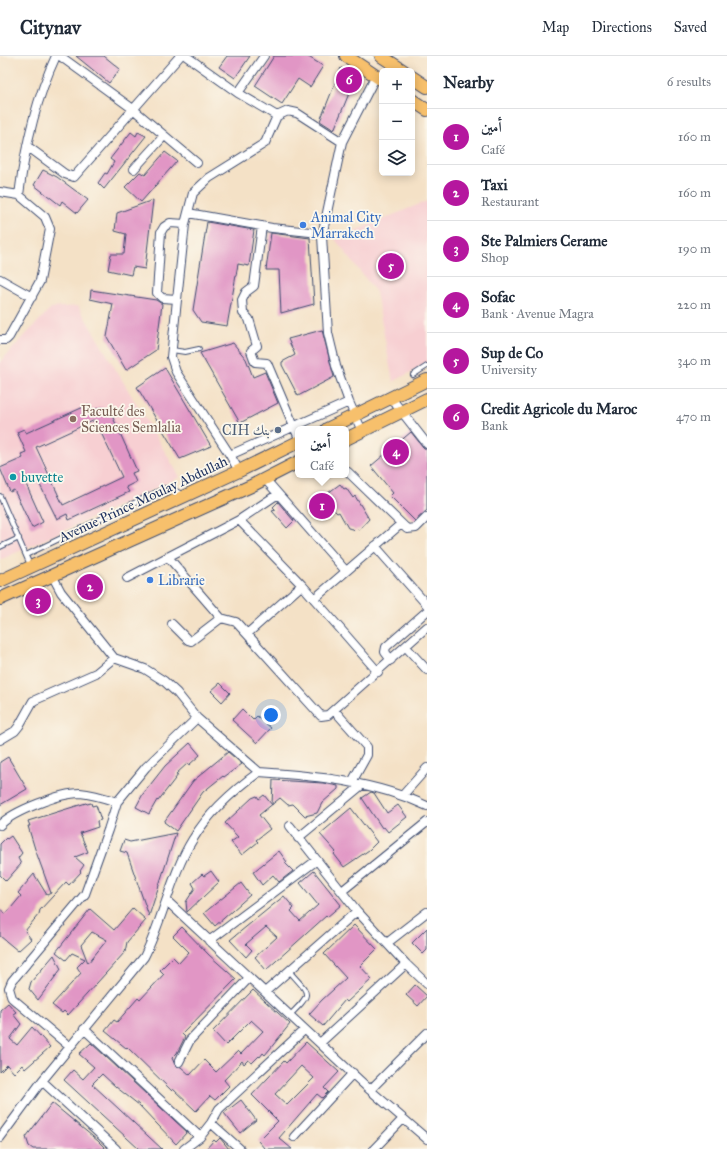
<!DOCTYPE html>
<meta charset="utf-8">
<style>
:root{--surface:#fff;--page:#f2f2f3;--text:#1f2937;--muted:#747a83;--line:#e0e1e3;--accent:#b5179e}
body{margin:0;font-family:"IM FELL Great Primer",Amiri,serif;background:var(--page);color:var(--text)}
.controls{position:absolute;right:12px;top:12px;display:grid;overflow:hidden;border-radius:6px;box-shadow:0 2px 10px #0003}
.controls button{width:36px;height:36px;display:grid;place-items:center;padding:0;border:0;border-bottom:1px solid var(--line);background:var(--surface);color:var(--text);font:20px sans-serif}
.you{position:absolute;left:271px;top:659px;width:14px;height:14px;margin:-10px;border:3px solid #fff;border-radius:50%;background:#1a73e8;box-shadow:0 0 0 6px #1a73e833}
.badge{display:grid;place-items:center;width:26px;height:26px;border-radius:50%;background:var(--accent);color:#fff;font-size:13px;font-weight:700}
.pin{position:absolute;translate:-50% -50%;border:2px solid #fff;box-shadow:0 1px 4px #0006}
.popup{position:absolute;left:295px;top:370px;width:54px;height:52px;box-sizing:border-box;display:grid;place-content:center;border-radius:6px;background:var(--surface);filter:drop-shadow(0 1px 3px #0005);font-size:13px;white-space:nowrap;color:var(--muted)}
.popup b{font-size:15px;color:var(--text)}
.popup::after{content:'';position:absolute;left:50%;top:100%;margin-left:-8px;border:8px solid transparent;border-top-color:var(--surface)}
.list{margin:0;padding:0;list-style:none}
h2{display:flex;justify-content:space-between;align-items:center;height:52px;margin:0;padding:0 16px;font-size:17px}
h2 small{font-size:13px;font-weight:400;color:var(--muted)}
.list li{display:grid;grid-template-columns:26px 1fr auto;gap:12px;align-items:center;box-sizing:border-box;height:56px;padding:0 16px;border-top:1px solid var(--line)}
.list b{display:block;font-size:15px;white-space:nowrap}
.list p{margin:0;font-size:13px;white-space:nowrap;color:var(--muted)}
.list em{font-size:13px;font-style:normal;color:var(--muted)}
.icon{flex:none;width:22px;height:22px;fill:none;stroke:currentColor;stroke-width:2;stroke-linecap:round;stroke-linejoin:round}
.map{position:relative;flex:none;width:427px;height:1093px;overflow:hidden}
header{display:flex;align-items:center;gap:24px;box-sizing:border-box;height:56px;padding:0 20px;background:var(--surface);border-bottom:1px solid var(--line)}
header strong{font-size:19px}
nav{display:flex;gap:22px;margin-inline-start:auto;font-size:14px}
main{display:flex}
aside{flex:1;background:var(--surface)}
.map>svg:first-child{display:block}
.built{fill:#f7cfd2}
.building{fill:#e196c5;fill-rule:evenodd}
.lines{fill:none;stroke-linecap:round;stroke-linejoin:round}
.lane-casing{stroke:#3c4a6e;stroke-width:6}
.street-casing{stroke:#3c4a6e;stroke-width:10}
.primary-casing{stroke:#3c4a6e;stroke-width:14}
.lane{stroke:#fff;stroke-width:4}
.street{stroke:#fff;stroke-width:8}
.primary{stroke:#f7c06c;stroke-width:12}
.shop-dot{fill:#3f7fe0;stroke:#fbf7ec;stroke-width:1.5}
.education-dot{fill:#8d6e63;stroke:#fbf7ec;stroke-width:1.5}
.service-dot{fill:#5c6f8a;stroke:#fbf7ec;stroke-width:1.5}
.culture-dot{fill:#0f9aa8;stroke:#fbf7ec;stroke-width:1.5}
.labels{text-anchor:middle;stroke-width:3.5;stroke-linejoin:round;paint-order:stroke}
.shop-label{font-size:14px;fill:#366cbe;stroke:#fbf7ec;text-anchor:start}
.education-label{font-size:14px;fill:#785e54;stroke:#fbf7ec;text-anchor:start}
.service-label{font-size:14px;fill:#4e5e75;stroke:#fbf7ec;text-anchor:end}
.culture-label{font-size:14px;fill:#0d838f;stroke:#fbf7ec;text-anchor:start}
.street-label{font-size:14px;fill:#1b2f5e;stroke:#fbf7ec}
</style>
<header>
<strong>Citynav</strong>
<nav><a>Map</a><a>Directions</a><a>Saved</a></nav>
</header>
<main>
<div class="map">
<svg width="427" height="1093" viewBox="0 0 427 1093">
<rect width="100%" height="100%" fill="#fbf7ec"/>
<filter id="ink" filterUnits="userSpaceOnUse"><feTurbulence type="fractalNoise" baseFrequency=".025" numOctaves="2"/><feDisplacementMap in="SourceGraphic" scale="8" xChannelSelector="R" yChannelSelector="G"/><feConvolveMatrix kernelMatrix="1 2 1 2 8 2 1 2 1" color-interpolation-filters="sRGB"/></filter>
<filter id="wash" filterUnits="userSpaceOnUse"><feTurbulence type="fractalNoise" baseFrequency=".012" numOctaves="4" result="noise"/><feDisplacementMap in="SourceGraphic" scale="16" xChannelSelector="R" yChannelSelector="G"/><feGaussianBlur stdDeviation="0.9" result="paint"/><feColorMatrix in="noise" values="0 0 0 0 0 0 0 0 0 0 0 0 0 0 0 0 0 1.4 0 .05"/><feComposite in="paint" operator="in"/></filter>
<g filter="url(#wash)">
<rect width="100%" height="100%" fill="#f4e1c6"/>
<path class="built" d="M427,145V307L393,326L376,236L335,183Z
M78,250L180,421L0,504V306L51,252Z"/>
<g id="blocks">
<path class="building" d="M76,0H104L120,13L109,27Z
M227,0H250L235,22L219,11Z
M274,0H307L323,10L310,31L298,23L282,48L255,30Z
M341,12L357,18L334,74L320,65Z
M131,76L136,80L138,76L146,80L104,133L98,127L105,117L107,118L114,106L110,103Z
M165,96L177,105L141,146L125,131L140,116L145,119Z
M43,114L57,121L88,144L77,157L62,145L60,149L34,129Z
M153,144L145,213L133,211L131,219L108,214L111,198H124L126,178L115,175L117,157Z
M207,166L254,174L249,210L238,208L227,270L201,266L193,254Z
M271,177L310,182L314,248L281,257L279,214H266Z
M91,234L156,244L162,248L156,294L126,314L107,281L113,248L90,243Z
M322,274L334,321L298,340L282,309V306L295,299L288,283Z
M233,287L246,303L253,321L265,316L278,347L240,367L200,297Z
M165,312L211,390L180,403L137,331Z
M88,349L91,355L102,351L105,358L110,355L137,415L132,417L136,426L126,431L129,436L69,464L67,458L57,463L36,421L25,426L43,466L32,472L14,434L10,436L0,412L23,402L21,398L26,396L17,376L24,373L26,377ZM95,364L122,421L63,449L36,391Z
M411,376L423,391L427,394V454L415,465L390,440L393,437L371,410Z
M340,428L344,433L346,432L353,442L355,440L369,463L359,474L357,473L355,475L353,473L348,472L339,456L337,457L328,448L326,441L328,437Z
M278,446L294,465L287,472L272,455L276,454L273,451Z
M220,627L230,637L222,646L211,635Z
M242,653L253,664L257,660L271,672L257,687L232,664Z
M190,687L200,699L189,709L188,707L176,718L178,719L158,745L157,744L149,758L136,751L143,738L165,710Z
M228,696L242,708L224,721L223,720L203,736L176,775L164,766L193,725Z
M8,701L27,733L0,749V706Z
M273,724L323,727L338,730V733L322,747L317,757L305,760L293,748L288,749L280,742L259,759L270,773L256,784L258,786L242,799L231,786L238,781L225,767L252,742L257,740L259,743L264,739L272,749Z
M371,736L374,737L387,757L398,749L407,761L388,776L384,771L382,772L362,742Z
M86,747L87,748L91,747L92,750L96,749L101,764L97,765L98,771L80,777L88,796L75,801L84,809L80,815L81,816L69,829L66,826L40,854L39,858L25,875L31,883L18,895L0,880V853L6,858L21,840L18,837L34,818L47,839L51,837L35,793L28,770H30L28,765Z
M351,752L377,786L369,794L344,811L334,798L336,796L320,778Z
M176,777L149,860L127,797L120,795L124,784L130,786Z
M11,780L22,797L18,802L21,808L6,825L0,819V788L6,782L7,783Z
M279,795L287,806L285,807L293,815L279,826L273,819L262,829L253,816Z
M211,815L219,826L187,856L186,846L195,832L192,827L202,818L204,820Z
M314,815L341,849L327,861L326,860L266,914L255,901L277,881L266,871L246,888L252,894L246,901L230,884L284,840L294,852L291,855L300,865L318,849L300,827Z
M241,827L250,839L215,870L204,857Z
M133,852L146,864L127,886L125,896L68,959L64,955L62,957L52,949L81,917L77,911L85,903L72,897L66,904L56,896L90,853L114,874ZM92,876L107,884L88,907L81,889Z
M354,869L377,893L360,910L372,923L347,946L345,944L323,970L309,958L322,944L346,922L324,898Z
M182,871L209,899L236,923L182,978L185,981L177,997L172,1002L175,1009L181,1011L190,1019L204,1004L216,1016L238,995L241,998L263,975L251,964L226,989L213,975L253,934L290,968L265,999L263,997L260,1001L259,1000L252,1007L248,1004L244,1008L242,1005L224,1024L229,1030L215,1044L210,1040L196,1055L173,1033L172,1035L127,991L126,992L105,975L114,964L117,966L138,942L140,944L164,918L160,914L173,901L179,907L189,896L173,880Z
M427,872V894L423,898L412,887Z
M54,899L61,913L38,944L29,933L31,926Z
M415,929L427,940L418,950L406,939Z
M8,947L16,956L13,958L21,968L10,983L17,989L32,971L50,991L25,1013L22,1009L14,1017L7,1009L0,1016V954Z
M306,986L339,1016L324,1032L328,1036L322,1042L317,1038L279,1082L292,1093H265L258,1085L278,1065L252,1039L284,1005L286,1007ZM301,1010L314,1022L287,1049L275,1038Z
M91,987L187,1076L176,1088L139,1049L116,1031L102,1018L92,1028L162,1093H139L64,1024L73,1014L83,1023L94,1011L79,998Z
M241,1044L256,1064L240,1077L224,1057Z
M52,1047L98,1085L106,1093H33L29,1090L26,1081Z
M220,1082L229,1093H206L214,1084L216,1086Z"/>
</g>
</g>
<g filter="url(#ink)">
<use href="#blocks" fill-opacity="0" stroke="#3c4a6e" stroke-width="1"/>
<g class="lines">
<g class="lane-casing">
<path id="lane" d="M172,294L185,296L199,293
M413,319L427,310
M0,440L30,509
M0,491L19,482
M26,499L165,432H171L183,439
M289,915C310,939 313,936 290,959"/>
</g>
<g class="street-casing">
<path id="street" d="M60,0L133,53L197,107
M186,0L238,37L277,60
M238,37L264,0
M27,90L65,118L74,121L180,0
M134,113L164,80
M0,136L19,139L45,161L50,173L40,225L9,281L6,284H0
M19,139C25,90 35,45 56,0
M188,157L272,172L310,176L322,180
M262,170L254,230L246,236L242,244L243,257L249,263L257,290L251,295L255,306L267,307L298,380
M0,223L32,241
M177,243L162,242L157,237L161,176L164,171L170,167L185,168
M391,342L427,388
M362,375L349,346L336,310L328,277L322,180L342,86L376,20
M230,399L349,346
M239,415L230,399L176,316L171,301L185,168L193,137L209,122L265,87L277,60L288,55L297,57L342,86
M348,416L407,473L416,472L427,461
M265,423L345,514
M239,464L302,529L378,616
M375,490L427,549
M168,501L221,562L236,566L247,578L321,660L328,659L427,571
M52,519L61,536L114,602L145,613L164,625L177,637L197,662L259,716
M127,522L239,464L278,438
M314,543L401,468
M172,568L188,584L191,585L221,562
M247,578L302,529
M406,591L427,614
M391,604L385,596L386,591L427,555
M334,654L367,691V699L352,726
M0,684L15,675L19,670L33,645L96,617L114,602
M403,739L427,712
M0,769C13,755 61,737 80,737C93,738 105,742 117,746
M290,770L357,855L406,908L427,928
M298,782L362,729
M342,835L427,766
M167,845L370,1034L427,1083
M209,885L317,804
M387,887L427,856
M265,936L357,855
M84,973L200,1081
M320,987L406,908
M70,991L12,942L9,932L12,925L85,838L108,774L117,746L146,711L197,662
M179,1006L190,984L249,922
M42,1025L116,1093
M370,1034L427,977
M211,1067L240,1093
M294,1081L353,1017
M0,1082L42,1025L144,901C163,864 171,818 193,783C209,756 234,734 259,716C316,720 374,725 427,750
M184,1093L200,1081L211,1067L219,1053L304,974
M374,1093L402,1064"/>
</g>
<g class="primary-casing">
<path id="primary" d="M346,0L382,24
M381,0L404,15
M412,21L427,31
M412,44L427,54
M327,373L427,324
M346,383L427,343
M0,525L239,415L298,386
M0,543L251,430L298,406"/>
</g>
<use href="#lane" class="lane"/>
<use href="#street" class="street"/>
<use href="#primary" class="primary"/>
</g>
</g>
<g class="shop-dot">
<circle cx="303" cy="169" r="4"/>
<circle cx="150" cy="524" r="4"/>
</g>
<circle class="education-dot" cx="73" cy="363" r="4"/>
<circle class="service-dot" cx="278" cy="374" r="4"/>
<circle class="culture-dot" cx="13" cy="421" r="4"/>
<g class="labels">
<g class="shop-label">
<text x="311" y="166">Animal City<tspan x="311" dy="16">Marrakech</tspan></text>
<text x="158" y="529">Librarie</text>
</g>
<g class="education-label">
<text x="81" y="360">Faculté des<tspan x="81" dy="16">Sciences Semlalia</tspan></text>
</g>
<g class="service-label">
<text x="270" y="379">CIH بنك</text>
</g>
<g class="culture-label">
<text x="21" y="426">buvette</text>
</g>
<g class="street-label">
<text transform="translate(143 443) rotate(-25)" y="5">Avenue Prince Moulay Abdullah</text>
</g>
</g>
</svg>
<div class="controls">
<button>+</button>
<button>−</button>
<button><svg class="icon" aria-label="layers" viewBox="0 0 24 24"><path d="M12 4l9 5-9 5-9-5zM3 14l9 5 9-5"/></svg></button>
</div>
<div class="you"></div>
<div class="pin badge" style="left:322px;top:450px">1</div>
<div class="popup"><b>أمين</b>Café</div>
<div class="pin badge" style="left:90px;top:531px">2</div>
<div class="pin badge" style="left:38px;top:545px">3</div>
<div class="pin badge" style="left:396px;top:396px">4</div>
<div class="pin badge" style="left:391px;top:210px">5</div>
<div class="pin badge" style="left:349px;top:24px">6</div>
</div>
<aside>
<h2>Nearby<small>6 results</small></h2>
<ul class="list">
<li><span class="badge">1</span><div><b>أمين</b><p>Café</p></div><em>160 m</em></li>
<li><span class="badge">2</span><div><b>Taxi</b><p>Restaurant</p></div><em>160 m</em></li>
<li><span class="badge">3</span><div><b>Ste Palmiers Cerame</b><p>Shop</p></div><em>190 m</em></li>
<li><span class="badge">4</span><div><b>Sofac</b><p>Bank · Avenue Magra</p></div><em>220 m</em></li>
<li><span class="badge">5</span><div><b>Sup de Co</b><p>University</p></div><em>340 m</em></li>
<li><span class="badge">6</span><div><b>Credit Agricole du Maroc</b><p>Bank</p></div><em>470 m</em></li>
</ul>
</aside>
</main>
